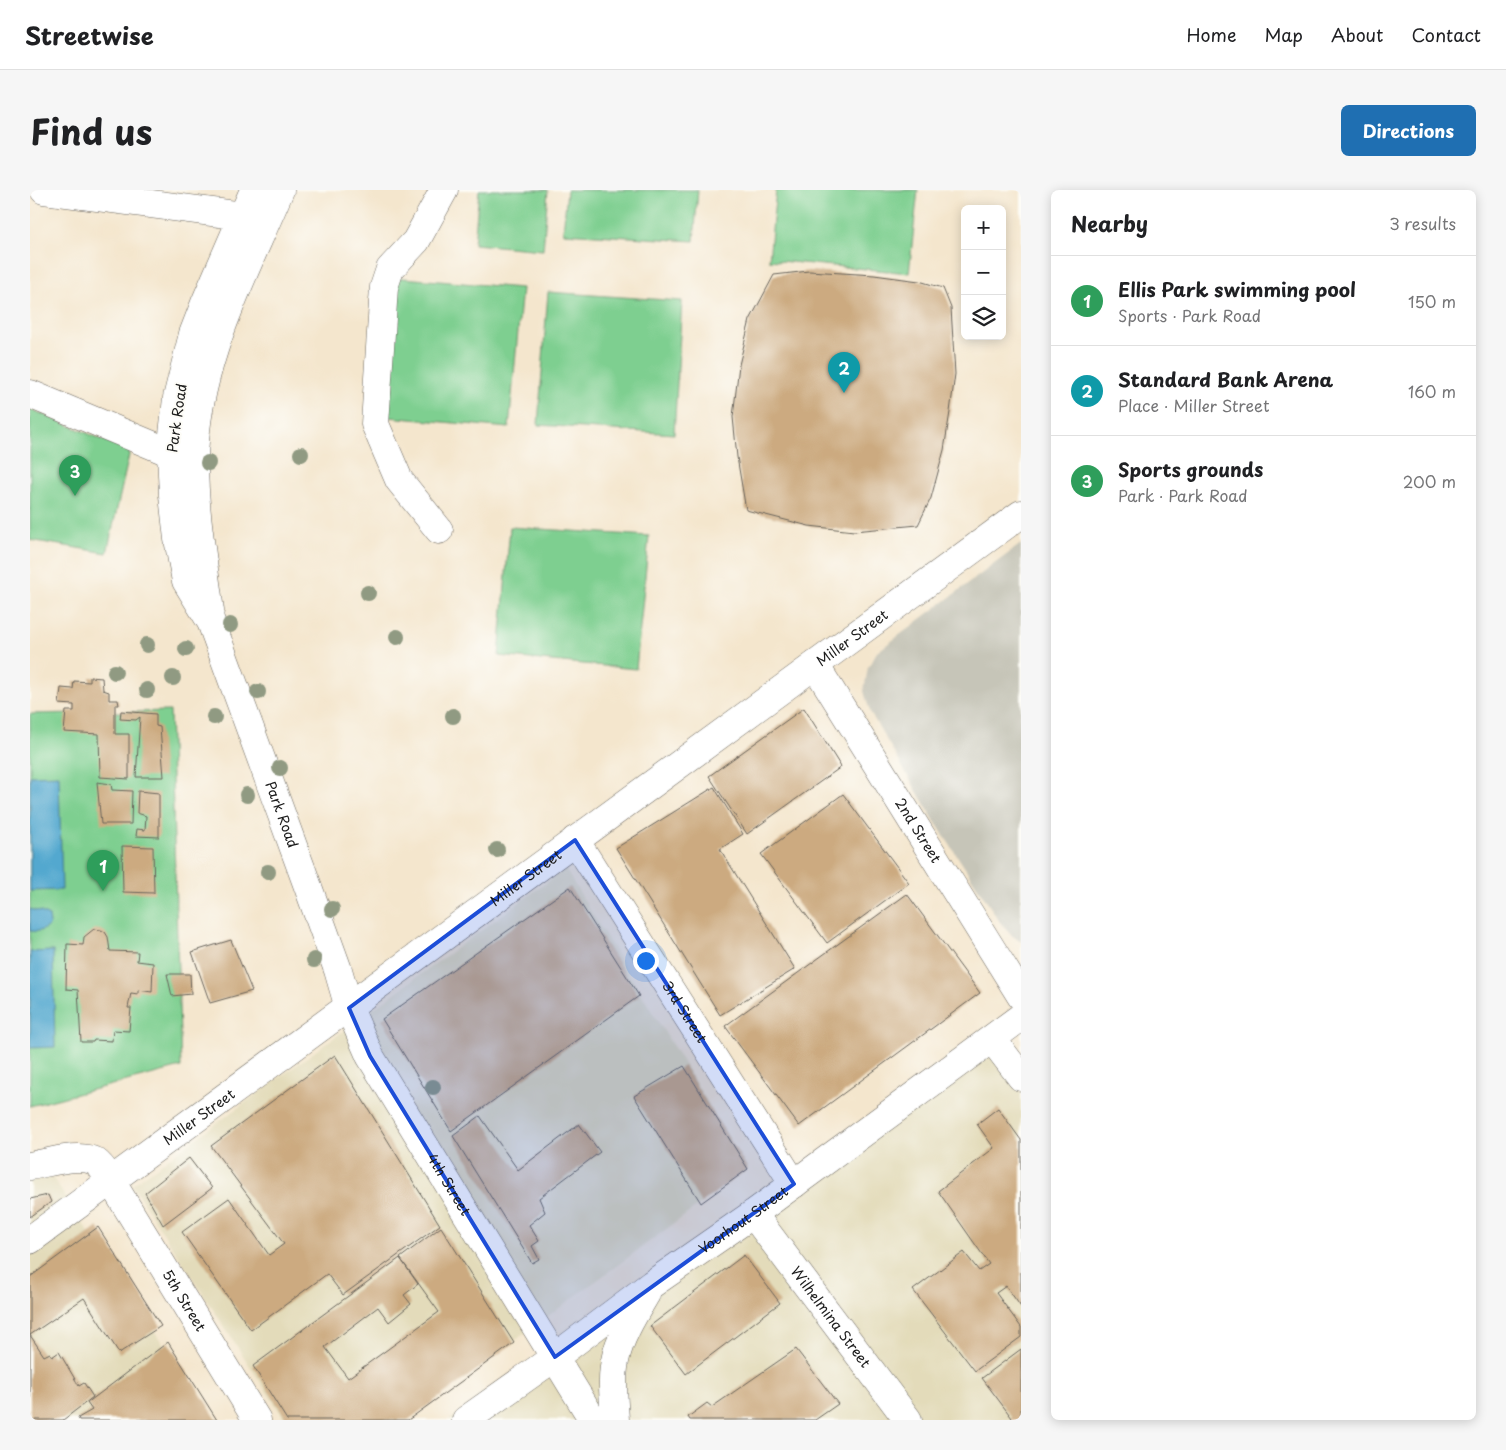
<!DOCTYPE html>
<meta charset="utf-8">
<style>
:root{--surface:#fff;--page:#f6f6f6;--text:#202124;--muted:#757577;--line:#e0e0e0;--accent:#1f6fb2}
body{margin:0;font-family:"Playpen Sans",sans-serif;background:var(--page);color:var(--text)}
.controls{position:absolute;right:15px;top:15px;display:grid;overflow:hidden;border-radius:8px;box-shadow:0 2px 12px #0003}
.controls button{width:45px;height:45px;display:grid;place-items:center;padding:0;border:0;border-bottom:1px solid var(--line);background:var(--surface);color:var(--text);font:25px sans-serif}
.you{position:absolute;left:615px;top:770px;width:18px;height:18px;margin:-12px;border:4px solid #fff;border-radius:50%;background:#1a73e8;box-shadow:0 0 0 8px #1a73e833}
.badge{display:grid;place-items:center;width:32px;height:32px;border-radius:50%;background:var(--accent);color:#fff;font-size:16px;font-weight:700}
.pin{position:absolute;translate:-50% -41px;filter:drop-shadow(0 1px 2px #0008)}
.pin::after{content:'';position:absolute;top:26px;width:18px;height:15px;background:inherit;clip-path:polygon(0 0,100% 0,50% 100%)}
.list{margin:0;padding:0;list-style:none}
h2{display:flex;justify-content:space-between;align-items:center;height:65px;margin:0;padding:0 20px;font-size:21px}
h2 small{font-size:16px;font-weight:400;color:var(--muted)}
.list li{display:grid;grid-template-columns:32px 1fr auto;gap:15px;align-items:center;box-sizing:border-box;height:90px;padding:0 20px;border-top:1px solid var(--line)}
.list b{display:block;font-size:19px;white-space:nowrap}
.list p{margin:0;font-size:16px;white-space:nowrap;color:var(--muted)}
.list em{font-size:16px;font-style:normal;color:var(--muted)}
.icon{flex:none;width:28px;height:28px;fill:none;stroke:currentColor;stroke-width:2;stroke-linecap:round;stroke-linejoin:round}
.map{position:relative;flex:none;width:991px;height:1230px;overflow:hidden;border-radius:8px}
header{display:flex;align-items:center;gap:30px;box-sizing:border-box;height:70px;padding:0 25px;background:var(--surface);border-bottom:1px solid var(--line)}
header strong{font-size:24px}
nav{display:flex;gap:28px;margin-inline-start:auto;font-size:18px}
.intro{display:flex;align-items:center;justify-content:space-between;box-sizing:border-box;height:120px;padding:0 30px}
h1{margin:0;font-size:35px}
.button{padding:12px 22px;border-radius:8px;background:var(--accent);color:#fff;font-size:18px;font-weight:700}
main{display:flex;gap:30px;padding:0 30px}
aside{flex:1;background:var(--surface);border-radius:8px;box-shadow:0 2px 12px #0003}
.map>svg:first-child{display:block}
.built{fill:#e3dbba}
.industrial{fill:#c6c5b8}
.green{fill:#7ecf90;stroke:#4d7656}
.water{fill:#52a8cf;stroke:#376276}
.building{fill:#ccaa80}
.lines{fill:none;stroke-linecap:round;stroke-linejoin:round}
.minor-casing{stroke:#68635a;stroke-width:29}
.minor{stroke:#fff;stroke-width:28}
.tree{fill:#909a82}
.marked{fill:#1d4ed8;fill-opacity:0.2;stroke:#1d4ed8;stroke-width:4;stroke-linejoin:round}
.labels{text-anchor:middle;stroke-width:4;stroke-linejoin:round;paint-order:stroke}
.street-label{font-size:14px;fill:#1c1c1c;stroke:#fdfcf7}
</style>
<header>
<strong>Streetwise</strong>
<nav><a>Home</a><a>Map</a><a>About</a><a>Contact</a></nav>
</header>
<div class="intro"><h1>Find us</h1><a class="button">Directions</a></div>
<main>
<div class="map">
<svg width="991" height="1230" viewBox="0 0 991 1230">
<rect width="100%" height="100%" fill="#fdfcf7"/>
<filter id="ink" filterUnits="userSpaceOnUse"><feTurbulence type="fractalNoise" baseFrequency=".02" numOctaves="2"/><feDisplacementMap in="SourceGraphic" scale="10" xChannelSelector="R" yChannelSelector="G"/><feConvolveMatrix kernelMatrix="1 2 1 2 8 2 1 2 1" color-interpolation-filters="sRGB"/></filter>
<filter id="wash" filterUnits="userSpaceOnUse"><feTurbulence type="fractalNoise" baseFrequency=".0096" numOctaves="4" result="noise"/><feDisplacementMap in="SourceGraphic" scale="20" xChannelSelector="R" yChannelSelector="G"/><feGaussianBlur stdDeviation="1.12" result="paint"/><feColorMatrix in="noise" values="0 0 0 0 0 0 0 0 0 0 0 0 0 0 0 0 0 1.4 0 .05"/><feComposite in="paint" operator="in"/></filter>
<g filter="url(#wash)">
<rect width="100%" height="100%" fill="#f4e6cd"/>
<path class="built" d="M535,679L718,979L377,1230H255L102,995Z
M962,849L991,887V1230H419Z
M22,987L184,1230H0V990Z"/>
<path class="industrial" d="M991,354V752L980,744L970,732L904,630L840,522L834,501L838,477L847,462Z"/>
<path class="green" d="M449,0H518L513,60L444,54Z
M537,0H668L664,51L533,43Z
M746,0H888L879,83L739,70Z
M361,87L492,98L479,238L347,226Z
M518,102L652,111L644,244L508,235Z
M0,219L100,261L77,363L0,350Z
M480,337L619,346L606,479L469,466Z
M140,521L151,877L0,916V524Z"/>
<path class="water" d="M29,585L32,700L0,701V586Z
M0,719L11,722L19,726L20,734C14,741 9,742 0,741Z
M23,761L25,857L0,858V762Z"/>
<g id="blocks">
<path class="building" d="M779,81L844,85L889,91L913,98L921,118L925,184L920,222L914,260L901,308L888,335L824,341L779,336L716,320L707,267L703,227L709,175L720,130L744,85Z
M60,487L72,488L73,500L79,502V510H88L89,515H85V544H99V589L70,587L69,544L34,542L36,521H44V515L29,514L31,498L43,499L44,491L60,492Z
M774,518L811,577L717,644L679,586Z
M91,521L126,524V536L130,537L134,587H106L110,527L106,530L90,529Z
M67,592L81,594L82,600L102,601L101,634H71Z
M684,597L713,644L690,659L765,779L690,825L586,658Z
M108,601L129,603V647L106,646L107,639L115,640L116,626L107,623Z
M813,604L879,693L797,753L731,664Z
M92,656L123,657L124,703L93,702Z
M540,697L609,806L421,941L352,829Z
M877,704L950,803L769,936L695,836Z
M64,739L71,740L75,742L78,747L80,761L108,762L107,771L123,773L122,802L108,800V804L101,803L98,818H101L99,841L83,840L82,851L64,850L63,852H51L48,800L36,799L37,754L53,755L54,747Z
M201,750L222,801L180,813L162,762Z
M137,784H160L161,804L142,806Z
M305,865L410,1035L313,1105L297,1084L221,1140L152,1042L199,1008L239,1065L254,1054L181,956Z
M654,876L718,979L671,1013L604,906Z
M968,918L991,950V1117L976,1096L966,1103L991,1137V1147L945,1181L883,1100L934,1062L949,1081L959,1074L908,1001L964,958L947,934Z
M450,926L488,980L549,934L570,962L509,1008L515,1022L499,1035L509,1051L502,1056L509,1069L502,1073L423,946Z
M159,968L182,998L133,1035L115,1003Z
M18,1005L21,1012L0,1027V1009Z
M68,1037L131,1136L89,1163L54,1108L0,1145L14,1166L20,1163L22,1167L29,1162L49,1196L54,1193L63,1207L33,1230H0V1087Z
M411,1037L484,1153L378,1230H257L223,1176L370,1068L388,1094L374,1105L381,1114L359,1132L348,1117L295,1157L318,1188L409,1122L370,1068Z
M714,1065L750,1113L656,1184L620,1136Z
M138,1152L187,1230H49L48,1228L62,1220L57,1213Z
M766,1159L808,1214L785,1230H660L658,1227L677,1213L682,1217Z
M991,1159V1230H980L982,1228L952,1188Z"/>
</g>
</g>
<g filter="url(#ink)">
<use href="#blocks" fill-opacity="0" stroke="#68635a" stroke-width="1"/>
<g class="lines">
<g class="minor-casing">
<g id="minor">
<path d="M14,0L213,26L230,30"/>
<path id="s1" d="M224,0L175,113L163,144L147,208L141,263L143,305L148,349L156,391L181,432L277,694L308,780L319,818L340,866L563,1230"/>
<path d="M0,204L141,263"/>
<path d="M409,340L369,290L345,234L354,97L360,79L386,51L414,0"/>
<path d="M180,421C173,370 164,321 164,270C166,172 213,88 250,0"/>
<path id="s2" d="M785,475L991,806"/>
<path id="s3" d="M545,650L764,994"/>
<path d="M962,849L991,887"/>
<path id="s4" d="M0,976C17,973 51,962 66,972C72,976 77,985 81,991L227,1230"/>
<path id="s5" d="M723,1024L878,1230"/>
<path id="s6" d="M0,1050C332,810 661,566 991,324"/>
<path id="s7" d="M436,1230L525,1167L622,1094L723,1024L991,827"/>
<path d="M585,1230C584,1211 581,1190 585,1171C589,1148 604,1124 616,1104"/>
</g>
</g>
<use href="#minor" class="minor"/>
</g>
<g class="tree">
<circle cx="271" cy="264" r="8"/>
<circle cx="178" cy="273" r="8"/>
<circle cx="338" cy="403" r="8"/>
<circle cx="200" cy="435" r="8"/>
<circle cx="367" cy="447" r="8"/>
<circle cx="117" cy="455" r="8"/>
<circle cx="156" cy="459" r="8"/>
<circle cx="85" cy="482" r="8"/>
<circle cx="143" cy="488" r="8"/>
<circle cx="117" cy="500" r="8"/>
<circle cx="228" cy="502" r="8"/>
<circle cx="423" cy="526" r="8"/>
<circle cx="184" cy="527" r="8"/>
<circle cx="250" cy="578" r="8"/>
<circle cx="217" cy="605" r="8"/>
<circle cx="467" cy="660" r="8"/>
<circle cx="238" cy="682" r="8"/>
<circle cx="302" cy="719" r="8"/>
<circle cx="284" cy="770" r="8"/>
<circle cx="403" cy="897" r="8"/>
</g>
</g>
<path class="marked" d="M545,650L764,994L525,1167L340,866L319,818Z"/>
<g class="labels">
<g class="street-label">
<text transform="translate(147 228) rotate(-82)" y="5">Park Road</text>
<text dy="5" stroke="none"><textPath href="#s6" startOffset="1019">Miller Street</textPath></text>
<text dy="5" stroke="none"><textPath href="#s1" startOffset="660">Park Road</textPath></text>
<text dy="5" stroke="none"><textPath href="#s2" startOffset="195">2nd Street</textPath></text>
<text dy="5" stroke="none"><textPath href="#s6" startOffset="614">Miller Street</textPath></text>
<text dy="5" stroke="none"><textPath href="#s3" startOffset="204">3rd Street</textPath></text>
<text dy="5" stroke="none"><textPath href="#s6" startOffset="209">Miller Street</textPath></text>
<text dy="5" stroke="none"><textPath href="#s1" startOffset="1068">4th Street</textPath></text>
<text dy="5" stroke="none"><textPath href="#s7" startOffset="342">Voorhout Street</textPath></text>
<text dy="5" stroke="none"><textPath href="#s4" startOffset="232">5th Street</textPath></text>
<text dy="5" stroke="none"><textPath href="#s5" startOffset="129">Wilhelmina Street</textPath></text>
</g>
</g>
</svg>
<div class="controls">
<button>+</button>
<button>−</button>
<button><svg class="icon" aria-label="layers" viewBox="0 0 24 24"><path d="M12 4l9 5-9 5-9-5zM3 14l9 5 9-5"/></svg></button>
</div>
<div class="you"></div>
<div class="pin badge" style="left:73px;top:701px;background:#2e9e5b">1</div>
<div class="pin badge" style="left:814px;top:203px;background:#0f9aa8">2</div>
<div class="pin badge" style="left:45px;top:306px;background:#2e9e5b">3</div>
</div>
<aside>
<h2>Nearby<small>3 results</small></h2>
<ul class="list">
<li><span class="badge" style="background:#2e9e5b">1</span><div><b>Ellis Park swimming pool</b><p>Sports · Park Road</p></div><em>150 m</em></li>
<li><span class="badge" style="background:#0f9aa8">2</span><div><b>Standard Bank Arena</b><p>Place · Miller Street</p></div><em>160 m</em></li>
<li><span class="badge" style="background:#2e9e5b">3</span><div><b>Sports grounds</b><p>Park · Park Road</p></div><em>200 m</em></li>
</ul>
</aside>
</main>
